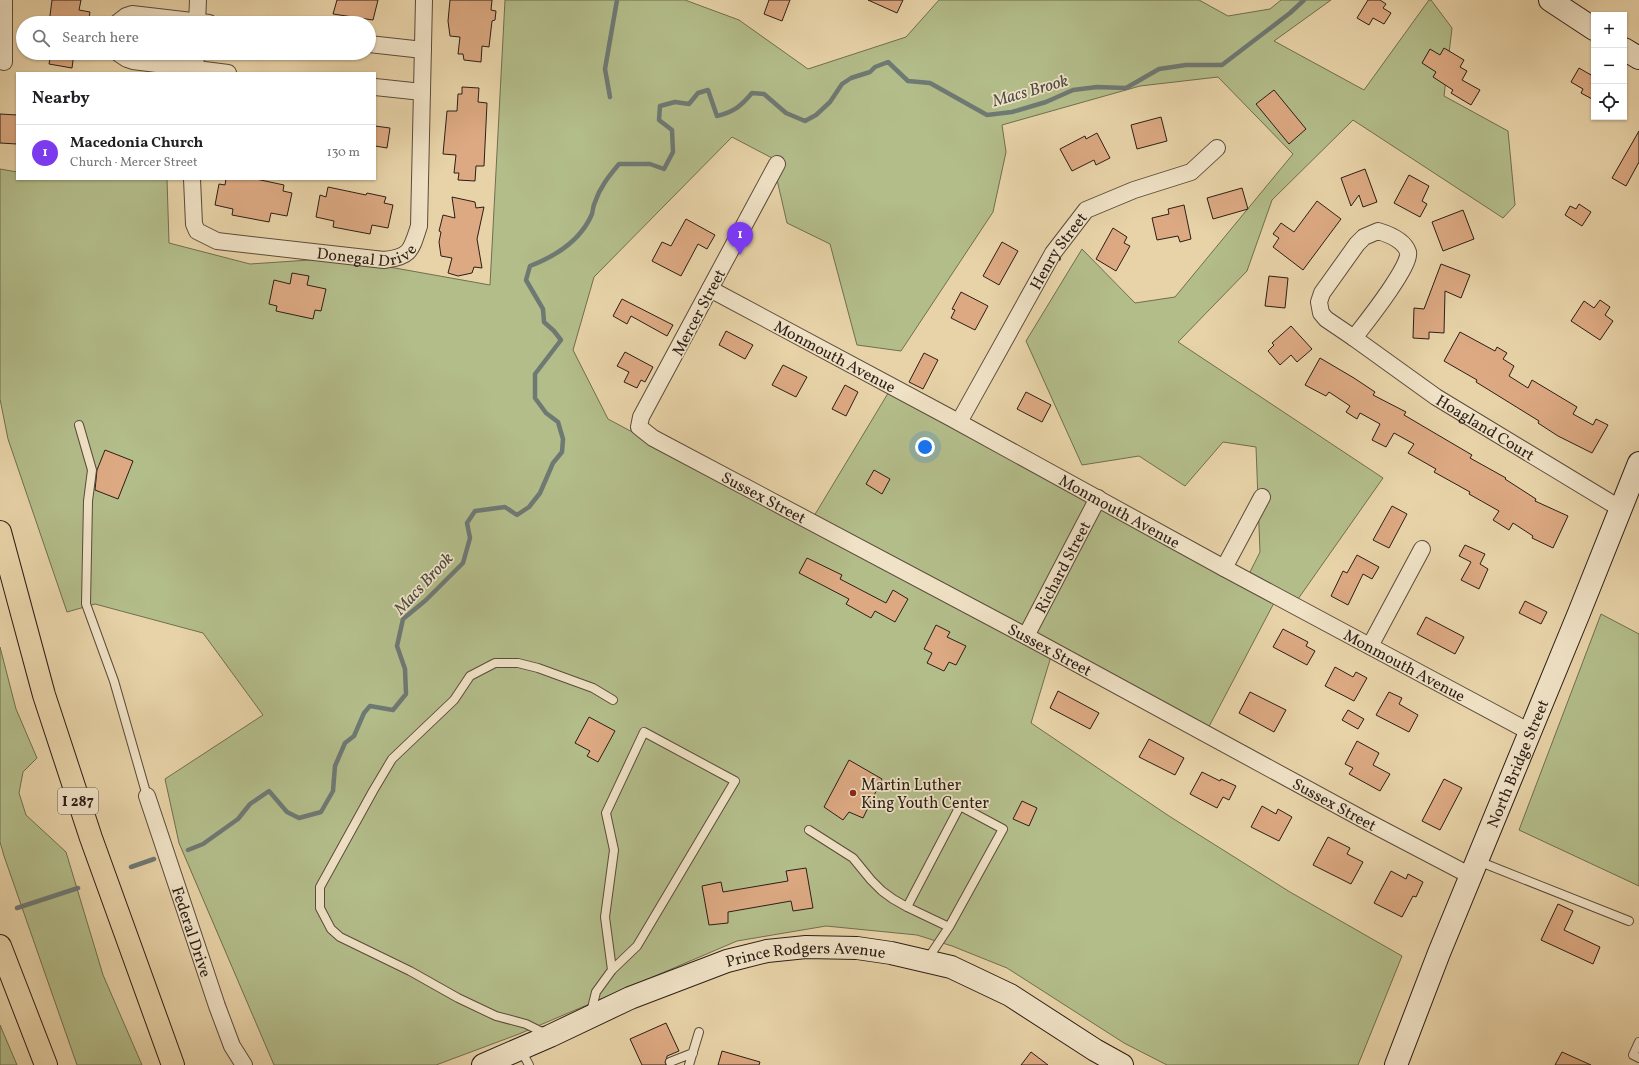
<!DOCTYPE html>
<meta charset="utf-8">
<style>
:root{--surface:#fff;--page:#f6f6f6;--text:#202124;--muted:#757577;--line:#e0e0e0;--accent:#7c3aed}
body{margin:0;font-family:Vollkorn,serif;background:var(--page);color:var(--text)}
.controls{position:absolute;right:12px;top:12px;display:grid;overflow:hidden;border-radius:0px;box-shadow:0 1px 3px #0004}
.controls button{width:36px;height:36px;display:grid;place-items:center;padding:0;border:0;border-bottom:1px solid var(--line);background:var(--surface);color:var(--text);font:20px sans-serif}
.you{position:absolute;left:925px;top:447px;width:14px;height:14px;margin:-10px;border:3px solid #fff;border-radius:50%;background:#1a73e8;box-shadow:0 0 0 6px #1a73e833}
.badge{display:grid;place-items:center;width:26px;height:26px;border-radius:50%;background:var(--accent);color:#fff;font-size:13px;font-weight:700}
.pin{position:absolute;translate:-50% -33px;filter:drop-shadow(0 1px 2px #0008)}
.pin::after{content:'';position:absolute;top:21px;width:14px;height:12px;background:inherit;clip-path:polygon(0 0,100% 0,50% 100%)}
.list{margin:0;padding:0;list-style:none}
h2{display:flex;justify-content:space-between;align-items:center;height:52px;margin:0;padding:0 16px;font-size:17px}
h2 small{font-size:13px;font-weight:400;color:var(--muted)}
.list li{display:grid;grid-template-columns:26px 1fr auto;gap:12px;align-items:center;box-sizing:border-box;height:56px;padding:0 16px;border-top:1px solid var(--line)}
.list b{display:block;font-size:15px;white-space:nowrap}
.list p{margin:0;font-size:13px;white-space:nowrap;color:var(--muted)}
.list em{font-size:13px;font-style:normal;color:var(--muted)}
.icon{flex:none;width:22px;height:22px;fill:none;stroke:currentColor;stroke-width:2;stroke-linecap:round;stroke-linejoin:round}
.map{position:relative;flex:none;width:1639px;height:1065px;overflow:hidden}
.search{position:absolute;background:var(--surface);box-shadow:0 1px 3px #0004;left:16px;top:16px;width:360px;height:44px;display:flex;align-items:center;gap:10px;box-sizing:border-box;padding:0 14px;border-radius:22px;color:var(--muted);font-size:15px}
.panel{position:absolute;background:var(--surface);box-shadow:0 1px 3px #0004;left:16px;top:72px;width:360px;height:108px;border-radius:0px}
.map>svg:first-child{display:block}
.green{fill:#b3bd8a;stroke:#706e50;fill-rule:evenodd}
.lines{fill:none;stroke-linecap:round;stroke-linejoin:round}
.stream{stroke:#6f7974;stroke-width:4.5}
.building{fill:#dca982;stroke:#2c1e17}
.lane-casing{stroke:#5b4b3b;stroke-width:10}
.street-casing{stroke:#5b4b3b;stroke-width:18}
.secondary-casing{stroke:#2c1e17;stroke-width:24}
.highway-casing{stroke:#2c1e17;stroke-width:24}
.lane{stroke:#f0e2c6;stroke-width:8}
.street{stroke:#f0e2c6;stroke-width:16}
.secondary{stroke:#f0e2c6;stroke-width:22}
.highway{stroke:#e8d3a8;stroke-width:22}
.poi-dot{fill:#8f2418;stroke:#f0e2c6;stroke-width:1.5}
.labels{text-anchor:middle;stroke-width:3.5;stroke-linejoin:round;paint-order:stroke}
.shield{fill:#f0e2c6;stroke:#67594c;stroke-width:1}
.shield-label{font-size:15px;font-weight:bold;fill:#2c1e17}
.street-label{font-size:16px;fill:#2c1e17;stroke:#f0e2c6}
.poi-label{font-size:16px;fill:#2c1e17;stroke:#f0e2c6;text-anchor:start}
.water-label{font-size:17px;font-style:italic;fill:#4d4c46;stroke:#f0e2c6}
</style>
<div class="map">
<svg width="1639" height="1065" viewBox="0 0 1639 1065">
<rect width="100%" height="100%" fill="#e8d3a8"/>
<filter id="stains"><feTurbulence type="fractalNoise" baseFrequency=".005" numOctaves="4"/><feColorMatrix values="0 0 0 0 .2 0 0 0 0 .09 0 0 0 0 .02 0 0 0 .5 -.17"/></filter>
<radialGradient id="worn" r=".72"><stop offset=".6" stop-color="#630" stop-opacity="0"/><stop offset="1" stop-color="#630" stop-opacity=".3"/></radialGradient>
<path class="green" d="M505,0H685L739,20L808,69L906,37L939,0H1199L1228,16L1270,9L1281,0H1331L1274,41L1364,90L1429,0H1431L1452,28L1444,96L1508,131L1515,205L1503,218L1353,120L1272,200L1247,271L1178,342L1383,478L1291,609L1275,601L1204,736L1052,653L1031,723L1169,816L1290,892L1402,956L1358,1065H1167L1124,1043L1007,968L952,946L917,935L826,926L737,941L519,1034L436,1065H274L179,843L165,779L263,715L203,633L95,604L67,612L8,439L0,399V169L17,172V179H167L169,243L250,264L339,258L490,285ZM1218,77L1293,154L1175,297L1135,303L1082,249L1026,341L1082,465L1139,456L1185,486L1223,442L1256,447L1260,552L1244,584L890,390L808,526L608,419L573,350L594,277L732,137L772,158L787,223L830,244L857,345L901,351L993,212L1006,152L1002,125L1140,86Z
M1601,614L1639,634V886L1519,830Z
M0,647L16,709L37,758L23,772L19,793L26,815L66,852L103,975L142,1065H77L4,856L0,842Z
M0,1025L17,1065H0Z"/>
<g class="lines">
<path class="stream" d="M610,97L605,69L617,0
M188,850L203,844L238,819L250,804L269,791L287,812L299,818L321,812L333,791L335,766L345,743L354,736L364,713L370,706L393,710L406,694L405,669L397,646L403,619L426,600L463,563L470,538L467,523L475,511L505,507L517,515L529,507L540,493L553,463L562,452L563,439L558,422L546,413L535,398V374L561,340L554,331L544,322L543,309L526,280L530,266C556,256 581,240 592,214C593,210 593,206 595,202C600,187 609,176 619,164H650L664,169L673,152L672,130L659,120L660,106L675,102L689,104L698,93L708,90L717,116C734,112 741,106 752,93L764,94L786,113L805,121L816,115L830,102L842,84L851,78L870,72L875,67L888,62L908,81L930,83L987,115L1012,112L1046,102L1073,90L1097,87L1126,88L1159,69L1186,65H1222L1290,13L1304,0
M131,867L154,859
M17,908L78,888"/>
</g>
<path class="building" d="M52,0H81L79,10L90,12L88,23H49Z
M337,0H378L373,20L333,14Z
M450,0H492L491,10L496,11L495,20L492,21L489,47L482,46L481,62L464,60L463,54H458L460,37L450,36L448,21Z
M769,0H790L782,21L764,14Z
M868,0H903L897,13Z
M1368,0H1380L1386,4L1383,8L1391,13L1384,24L1373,18L1369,25L1357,18Z
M1444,48L1464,60L1460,67L1467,71L1462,80L1480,90L1471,105L1451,93L1453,90L1433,77L1436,72L1422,63L1430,49L1440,55Z
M51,53H74L72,68L49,64Z
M1579,68L1591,75L1594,69V100L1581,93L1583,89L1571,82Z
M462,87L479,88L478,102L487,103L484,166H476L475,181L458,180L459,173H454L456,155L443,154L447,111H457L458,94H462Z
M1274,90L1306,129L1289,144L1256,104Z
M0,114L17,115V144L0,143Z
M1161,117L1167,141L1137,149L1131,125Z
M375,126L390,128L387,148L375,146Z
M1639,131V162L1626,186L1612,178Z
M1097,133L1110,158L1096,165L1094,160L1072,171L1060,149L1085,136L1086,139Z
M1365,169L1377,202L1363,207L1359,195L1351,206L1341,178Z
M1409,175L1429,186L1422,201L1427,204L1420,217L1394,203Z
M226,179H256L284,185L283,191L292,193L287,216L271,213L269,222L232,215L233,209L215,205L219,184L225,185Z
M328,187L366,195L367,193L386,197L384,203L393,205L388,228L372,225L370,234L333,227L334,221L316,217L320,195L326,197Z
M1242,188L1248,209L1213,219L1207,198Z
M452,197L475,202L476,208L484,207L477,239L482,268L474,267L472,273L458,276L448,273L452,258L441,256L439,242L441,232L439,231L443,215L455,218Z
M1317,201L1341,219L1303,270L1273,247L1279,238L1273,234L1281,223L1294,232Z
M1579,204L1591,212L1582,226L1565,215L1570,206L1576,209Z
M1184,205L1191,239L1180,242L1178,236L1157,240L1152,218L1169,214L1168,209Z
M1463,210L1474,239L1443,251L1432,222Z
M686,219L715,235L707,249L698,244L681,276L652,261L662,242L671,246Z
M1113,228L1127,237L1124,243L1130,246L1116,271L1096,259Z
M1002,242L1018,251L999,285L983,276Z
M1441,264L1470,275L1461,298L1445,291L1444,333L1429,332V339L1413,338L1414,308L1424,309Z
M292,273L309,276L307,285L326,289L321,311L315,310L313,319L276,311L277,306L269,304L274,280L290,284Z
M1269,276L1288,278L1285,308L1265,306Z
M961,292L988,306L975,330L951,318L955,310L952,309Z
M622,299L673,325L667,336L631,316L627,324L613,316Z
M1600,300L1610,307L1605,315L1613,321L1600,340L1571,321L1584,301L1594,308Z
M1291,326L1312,349L1297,362L1291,355L1280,365L1268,351L1274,345L1272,343Z
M726,331L753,345L745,359L719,345Z
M1460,332L1495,351L1497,347L1507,353L1503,359L1514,366L1509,376L1528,388L1532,380L1577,407L1573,414L1593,425L1596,419L1608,425L1592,453L1558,436L1538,423L1539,421L1476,382L1477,380L1444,361Z
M625,352L653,367L645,382L641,380L637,388L624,382L629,372L617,366Z
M924,353L938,360L923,389L909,382Z
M1320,358L1354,378L1375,392L1373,395L1406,412L1404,415L1472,455L1470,458L1506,478L1505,479L1536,499L1535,501L1568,516L1553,548L1532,538L1533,536L1513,523L1509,530L1493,520L1499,511L1469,494L1470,492L1434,472L1436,469L1408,453L1414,444L1394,433L1386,447L1372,440L1380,424L1360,413L1357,419L1346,412L1350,406L1329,392L1326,396L1305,385Z
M783,365L807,377L796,397L772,385Z
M845,385L858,392L846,416L832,409Z
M1026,392L1051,405L1042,422L1017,409Z
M105,450L133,461L118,499L95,490L97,470Z
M874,470L890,479L882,494L866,484Z
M1392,506L1407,514L1389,548L1373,540Z
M1465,545L1485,554L1480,564L1488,569L1479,589L1461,580L1471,562L1459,556Z
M1357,555L1379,567L1372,579L1363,574L1348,605L1331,596L1343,571L1347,573Z
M807,558L842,575L840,579L886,603L893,590L908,599L895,622L875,611L871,618L846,604L849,599L799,573Z
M1525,601L1547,612L1541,624L1519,613Z
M1426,617L1464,637L1455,654L1417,634Z
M936,625L950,632L947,637L966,646L956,665L949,662L944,671L927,663L932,653L924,649Z
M1283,629L1308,642L1306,646L1315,651L1307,665L1273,647Z
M1335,667L1353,677L1356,672L1367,678L1354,701L1325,686Z
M1058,691L1099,713L1090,729L1050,708Z
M1250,692L1286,710L1274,732L1239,713Z
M1389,692L1402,698L1399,704L1418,715L1409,732L1376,715Z
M1348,710L1364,719L1358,729L1342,720Z
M589,717L615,731L598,762L587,756L590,751L575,743Z
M1149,739L1184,758L1175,775L1139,757Z
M1357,741L1379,753L1373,765L1390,774L1380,791L1349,774L1353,768L1345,764Z
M849,760L882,779L863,818L849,812L843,820L824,807Z
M1202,772L1220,781L1221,779L1236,786L1229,800L1223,797L1217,808L1190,794Z
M1444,779L1462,788L1440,830L1422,821Z
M1022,801L1037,808L1029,826L1013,819Z
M1262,806L1276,814L1278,809L1292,817L1279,841L1251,827Z
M1328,837L1350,848L1347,854L1363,862L1351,884L1313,865Z
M806,868L813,908L793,911L791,901L751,908L728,912V923L709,925L702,886L721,882L723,892L788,881L786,871Z
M1391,871L1406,879L1408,874L1423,882L1416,897L1413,896L1402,917L1374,903Z
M1558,904L1573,911L1564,930L1600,947L1593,964L1541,940Z
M666,1023L679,1051L667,1056V1057L665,1062L666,1065H642L630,1039Z
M722,1051L760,1062L759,1065H718Z
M1031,1052L1048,1065H1021Z
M1562,1052L1591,1065H1555Z"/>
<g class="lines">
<g class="lane-casing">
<path id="lane" d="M79,425L92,470L88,501L86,604L114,681L147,796
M809,830L853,858L871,880L882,891L893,899L907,907
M1478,861L1629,921
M927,960L949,927L1003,829L960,806L907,907L949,927
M591,1012L596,992L612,970L637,946L735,781L644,732L606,813L614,850L605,917L612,970
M546,1034L526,1024L496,1016L458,998L410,971L340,937L331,929L320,908V887L373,791L392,759L454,700L470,676L495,663H518L538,668L593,688L613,700
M1639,1042L1633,1055L1639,1058
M521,1050L529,1065
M670,1062L693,1053
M689,1065L699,1032"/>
</g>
<g class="street-casing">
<g id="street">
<path d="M4,0V62"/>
<path d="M117,23L126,16L132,14L209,23"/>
<path d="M197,23L198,0"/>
<path d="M369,44L423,50"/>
<path d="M118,53L127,59L133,61L228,73"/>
<path d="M195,73L196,53"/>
<path d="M375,87L422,92"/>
<path id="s1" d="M777,164L641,417L639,427L653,438L1026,636L1368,822L1471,876"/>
<path id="s2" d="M192,179L194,224L197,231L217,241L384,260C411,257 411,250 419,226L424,0"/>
<path d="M1378,231C1388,234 1404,240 1408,252C1412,265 1364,325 1354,338L1326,319L1321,313L1319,302L1322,293L1357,244L1364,237Z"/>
<path id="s3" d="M710,289L951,418L1224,568L1530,732"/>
<path id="s4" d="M1354,338L1436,397L1621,509"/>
<path id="s5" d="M959,422L1053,253L1086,210L1134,190L1191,172L1217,148"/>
<path d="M1224,568L1262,497"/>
<path id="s6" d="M1026,636L1098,498"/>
<path d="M1370,646L1422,549"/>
<path id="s7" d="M147,796L217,1006L232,1046L244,1065"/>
</g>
</g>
<g class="secondary-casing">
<g id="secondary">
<path d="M1550,0L1594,29"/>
<path d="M1624,49L1639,58"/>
<path id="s8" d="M483,1065L550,1036L630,998L727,961L767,951L806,947L857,948L891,953L951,967L1010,995L1095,1050L1122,1065"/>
<path id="s9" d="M1396,1065L1439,953L1579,613L1639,463"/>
</g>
</g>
<g class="highway-casing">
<path id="highway" d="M0,532L44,695L91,838L173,1065
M0,946L46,1065"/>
</g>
<use href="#lane" class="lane"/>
<use href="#street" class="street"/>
<use href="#secondary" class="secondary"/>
<use href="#highway" class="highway"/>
</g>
<circle class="poi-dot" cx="853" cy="793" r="4"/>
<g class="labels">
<rect class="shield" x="58" y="788" width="40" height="26" rx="3"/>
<g class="shield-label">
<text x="78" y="806">I 287</text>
</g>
<g class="street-label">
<text dy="6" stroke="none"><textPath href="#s2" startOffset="226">Donegal Drive</textPath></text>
<text dy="6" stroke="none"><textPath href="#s5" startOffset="198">Henry Street</textPath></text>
<text transform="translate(698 312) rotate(-62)" y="6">Mercer Street</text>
<text dy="6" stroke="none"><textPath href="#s3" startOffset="142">Monmouth Avenue</textPath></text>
<text dy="6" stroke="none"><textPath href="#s4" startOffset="159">Hoagland Court</textPath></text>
<text dy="6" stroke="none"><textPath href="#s1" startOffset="441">Sussex Street</textPath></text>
<text dy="6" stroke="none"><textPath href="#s3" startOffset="466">Monmouth Avenue</textPath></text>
<text dy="6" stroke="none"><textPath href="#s6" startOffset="78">Richard Street</textPath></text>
<text dy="6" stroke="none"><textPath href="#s1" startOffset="765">Sussex Street</textPath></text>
<text dy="6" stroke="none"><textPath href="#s3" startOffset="790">Monmouth Avenue</textPath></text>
<text dy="6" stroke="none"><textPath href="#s9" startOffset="325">North Bridge Street</textPath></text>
<text dy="6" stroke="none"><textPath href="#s1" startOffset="1089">Sussex Street</textPath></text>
<text dy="6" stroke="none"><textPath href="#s7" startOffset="143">Federal Drive</textPath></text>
<text dy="6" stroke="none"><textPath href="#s8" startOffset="345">Prince Rodgers Avenue</textPath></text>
</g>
<g class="poi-label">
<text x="861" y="790">Martin Luther<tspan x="861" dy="18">King Youth Center</tspan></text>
</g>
<g class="water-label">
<text transform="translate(1030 90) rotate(-16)" y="6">Macs Brook</text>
<text transform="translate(423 583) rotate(-47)" y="6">Macs Brook</text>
</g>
</g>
<rect width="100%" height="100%" filter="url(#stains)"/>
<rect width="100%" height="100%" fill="url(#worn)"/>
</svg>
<div class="controls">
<button>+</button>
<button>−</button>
<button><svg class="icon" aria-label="locate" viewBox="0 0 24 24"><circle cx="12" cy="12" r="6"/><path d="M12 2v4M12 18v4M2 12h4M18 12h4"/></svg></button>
</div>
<div class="you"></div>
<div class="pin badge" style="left:740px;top:255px">1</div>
<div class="search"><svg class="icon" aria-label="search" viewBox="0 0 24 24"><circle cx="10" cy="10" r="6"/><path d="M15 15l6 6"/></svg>Search here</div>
<section class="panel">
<h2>Nearby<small></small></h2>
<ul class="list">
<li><span class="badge">1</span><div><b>Macedonia Church</b><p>Church · Mercer Street</p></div><em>130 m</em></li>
</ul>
</section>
</div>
